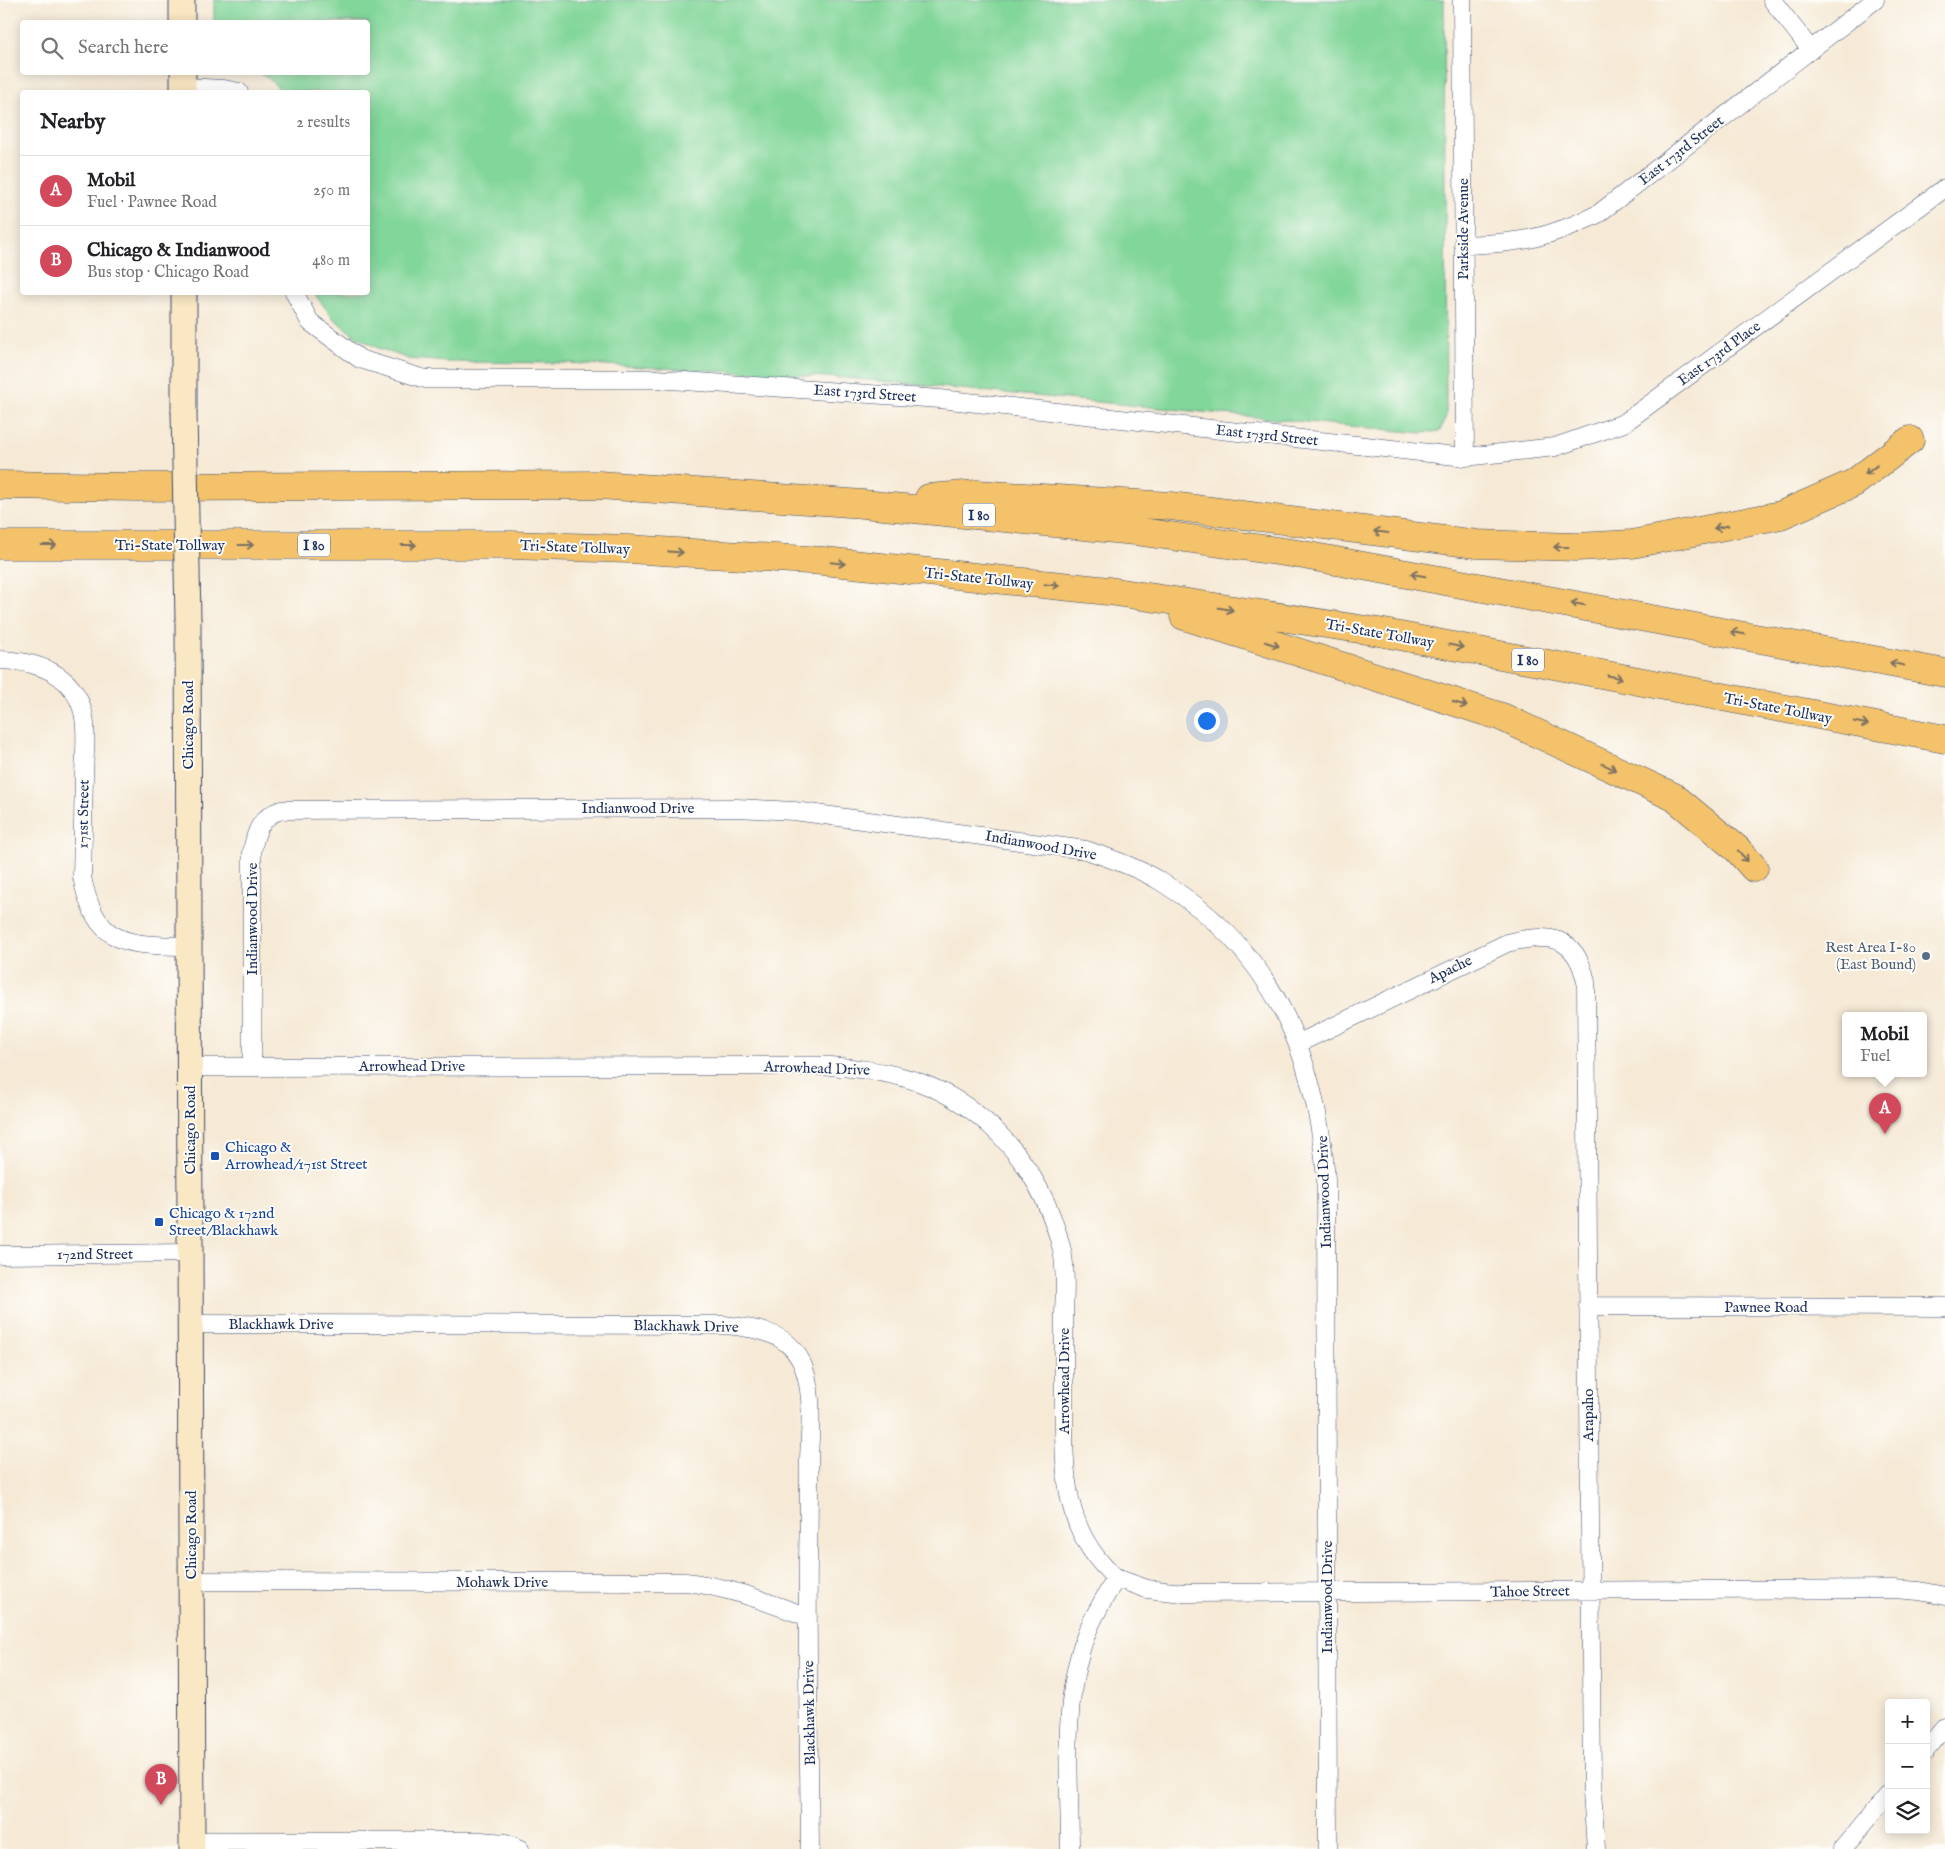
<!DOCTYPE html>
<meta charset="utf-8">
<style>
:root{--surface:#fff;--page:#f6f6f6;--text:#202124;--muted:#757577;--line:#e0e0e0;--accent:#d1495b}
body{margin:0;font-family:"IM FELL English",serif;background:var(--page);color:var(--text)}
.controls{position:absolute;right:15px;bottom:15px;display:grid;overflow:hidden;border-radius:5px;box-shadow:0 2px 12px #0003}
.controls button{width:45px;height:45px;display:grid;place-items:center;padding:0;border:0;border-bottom:1px solid var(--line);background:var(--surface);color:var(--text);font:25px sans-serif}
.you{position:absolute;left:1206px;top:720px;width:18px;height:18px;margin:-12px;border:4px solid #fff;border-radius:50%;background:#1a73e8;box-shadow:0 0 0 8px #1a73e833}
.badge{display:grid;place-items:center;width:32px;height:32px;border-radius:50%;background:var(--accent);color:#fff;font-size:16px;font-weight:700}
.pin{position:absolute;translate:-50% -41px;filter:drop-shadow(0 1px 2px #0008)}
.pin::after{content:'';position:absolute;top:26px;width:18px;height:15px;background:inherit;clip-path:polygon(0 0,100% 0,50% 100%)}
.popup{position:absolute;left:1842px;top:1012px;width:85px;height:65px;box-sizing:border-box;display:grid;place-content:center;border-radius:5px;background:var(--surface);filter:drop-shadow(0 1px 4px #0005);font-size:16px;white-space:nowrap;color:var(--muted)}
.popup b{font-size:19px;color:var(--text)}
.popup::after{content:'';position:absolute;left:50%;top:100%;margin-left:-10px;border:10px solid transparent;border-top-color:var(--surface)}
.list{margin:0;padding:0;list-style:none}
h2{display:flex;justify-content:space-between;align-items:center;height:65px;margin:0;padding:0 20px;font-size:21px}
h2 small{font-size:16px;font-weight:400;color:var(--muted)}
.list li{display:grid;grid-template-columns:32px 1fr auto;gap:15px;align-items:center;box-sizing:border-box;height:70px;padding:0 20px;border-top:1px solid var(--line)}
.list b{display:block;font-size:19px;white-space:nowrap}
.list p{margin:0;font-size:16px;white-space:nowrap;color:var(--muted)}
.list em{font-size:16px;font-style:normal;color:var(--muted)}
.icon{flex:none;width:28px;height:28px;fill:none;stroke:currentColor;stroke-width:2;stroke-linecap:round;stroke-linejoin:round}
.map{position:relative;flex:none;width:1945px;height:1849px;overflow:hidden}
.search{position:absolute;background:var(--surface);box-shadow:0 2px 12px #0003;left:20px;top:20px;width:350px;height:55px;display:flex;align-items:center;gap:12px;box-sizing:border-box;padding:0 18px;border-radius:5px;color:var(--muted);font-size:19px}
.panel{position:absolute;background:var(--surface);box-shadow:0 2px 12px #0003;left:20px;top:90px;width:350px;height:205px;border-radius:5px}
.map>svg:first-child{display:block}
.green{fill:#81d699;stroke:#4e827c}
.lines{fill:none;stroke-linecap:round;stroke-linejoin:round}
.street-casing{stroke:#3c4b70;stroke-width:19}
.secondary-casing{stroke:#3c4b70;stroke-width:27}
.highway-casing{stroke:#3c4b70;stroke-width:29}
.street{stroke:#fff;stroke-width:18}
.secondary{stroke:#fae7c3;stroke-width:25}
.highway{stroke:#f3c26a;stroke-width:28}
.secondary-bridge-casing{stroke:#3c4b70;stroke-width:27;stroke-linecap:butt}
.secondary-bridge{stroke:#fae7c3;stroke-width:25}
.oneway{stroke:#7c7163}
.service-dot{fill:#5c6f8a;stroke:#fdfcf7;stroke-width:2}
.transit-dot{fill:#1a4fb4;stroke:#fdfcf7;stroke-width:2}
.labels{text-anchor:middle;stroke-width:4;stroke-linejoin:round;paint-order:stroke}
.shield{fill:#fdfcf7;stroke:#5f6c8c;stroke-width:1}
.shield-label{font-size:14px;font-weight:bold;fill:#1b2f5e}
.street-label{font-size:15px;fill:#1b2f5e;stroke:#fdfcf7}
.service-label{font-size:15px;fill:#4e5e75;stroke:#fdfcf7;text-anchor:end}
.transit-label{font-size:15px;fill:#164399;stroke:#fdfcf7;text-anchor:start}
</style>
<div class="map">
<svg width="1945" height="1849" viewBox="0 0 1945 1849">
<rect width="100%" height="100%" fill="#fdfcf7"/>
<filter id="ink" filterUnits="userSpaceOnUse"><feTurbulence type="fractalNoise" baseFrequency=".02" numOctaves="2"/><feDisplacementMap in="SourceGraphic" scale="10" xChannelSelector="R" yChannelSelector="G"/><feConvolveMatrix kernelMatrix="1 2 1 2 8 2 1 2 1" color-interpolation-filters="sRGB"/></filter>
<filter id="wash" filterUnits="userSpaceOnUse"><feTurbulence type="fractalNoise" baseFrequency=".0096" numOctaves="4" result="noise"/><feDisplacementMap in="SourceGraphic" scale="20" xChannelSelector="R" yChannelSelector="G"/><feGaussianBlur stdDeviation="1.12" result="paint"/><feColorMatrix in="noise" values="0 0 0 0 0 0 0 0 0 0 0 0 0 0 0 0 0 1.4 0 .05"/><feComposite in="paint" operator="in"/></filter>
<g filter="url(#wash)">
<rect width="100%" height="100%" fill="#f6e9d5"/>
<path class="green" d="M214,0H1444L1446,416L1440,431L1422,433L846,378L567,363L449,362L409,359L378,348L355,336L333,318L314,293L368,292V92H283L267,77L259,73L368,72V22H214Z"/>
</g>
<g filter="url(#ink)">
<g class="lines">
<g class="street-casing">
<path id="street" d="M1462,0L1465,457
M1772,0L1811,50
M183,87L224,89L239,92
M1463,245C1520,243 1546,239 1598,214L1875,0
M294,292L310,322L360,359L425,379H656L940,399L1465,457L1555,447L1624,423L1945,188
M0,660C36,661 73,673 83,712C88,732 84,757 84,777C83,810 83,843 82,877C96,947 127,945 189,946
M1299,1043L1507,943C1548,933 1576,934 1586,982L1592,1792L1596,1849
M252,1066V851C256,831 260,817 281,810L737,808L794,811L1086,850C1112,859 1139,868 1163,883C1273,950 1316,1054 1326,1179L1328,1849
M189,1067L830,1066C897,1071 947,1083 997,1132C1029,1164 1051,1205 1062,1250C1066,1270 1065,1293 1064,1314C1064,1345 1064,1376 1064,1408C1064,1472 1063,1532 1116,1578C1103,1601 1088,1624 1081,1650C1062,1714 1070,1783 1070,1849
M0,1255L190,1253
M1588,1306L1945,1307
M191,1324L725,1325C753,1328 785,1331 800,1359C815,1388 810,1429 809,1460C809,1493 809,1525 808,1558C807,1655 809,1752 810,1849
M1116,1578L1147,1589L1183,1593L1894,1589L1919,1591L1945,1596
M192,1581L686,1582C729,1587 767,1602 808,1617
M1926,1750L1945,1727
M192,1841H481L506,1843L520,1849
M1843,1849L1889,1794"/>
</g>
<g class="secondary-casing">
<path id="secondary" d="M182,0V22
M183,72V92
M184,292V411
M188,620L192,1849"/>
</g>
<g class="highway-casing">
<path id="highway" d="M0,485L135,487L599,485L863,504L1135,531L1298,554L1945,673
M929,498L977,494L1171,506L1477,544L1577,547L1632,544L1781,515L1854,483L1910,440
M0,545H511L628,549L824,561L1109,591L1379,632L1945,739
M1184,616L1502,717L1674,797L1737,849L1754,868"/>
</g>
<use href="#street" class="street"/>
<use href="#secondary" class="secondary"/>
<use href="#highway" class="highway"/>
<g class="secondary-bridge-casing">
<path id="secondary-bridge" d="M184,411L188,620"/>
</g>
<use href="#secondary-bridge" class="secondary-bridge"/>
</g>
<defs><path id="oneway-shaft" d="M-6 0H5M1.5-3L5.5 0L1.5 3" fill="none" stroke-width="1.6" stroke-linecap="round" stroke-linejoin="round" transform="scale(1.25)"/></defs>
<g class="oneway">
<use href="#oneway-shaft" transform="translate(1871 470) rotate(142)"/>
<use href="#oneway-shaft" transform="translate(1721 527) rotate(169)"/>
<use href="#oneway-shaft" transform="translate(1381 532) rotate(-173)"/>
<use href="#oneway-shaft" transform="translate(49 545)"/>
<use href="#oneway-shaft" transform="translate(246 545)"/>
<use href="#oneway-shaft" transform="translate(409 545)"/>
<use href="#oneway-shaft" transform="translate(1561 547) rotate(-180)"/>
<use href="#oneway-shaft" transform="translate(676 552) rotate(4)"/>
<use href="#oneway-shaft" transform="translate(838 563) rotate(6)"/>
<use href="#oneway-shaft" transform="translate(1418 575) rotate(-170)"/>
<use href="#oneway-shaft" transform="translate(1052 585) rotate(6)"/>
<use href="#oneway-shaft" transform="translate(1578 604) rotate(-170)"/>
<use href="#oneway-shaft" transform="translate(1226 609) rotate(9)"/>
<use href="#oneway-shaft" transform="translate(1738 633) rotate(-170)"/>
<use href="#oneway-shaft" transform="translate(1272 644) rotate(18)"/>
<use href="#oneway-shaft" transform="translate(1456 646) rotate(11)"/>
<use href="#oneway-shaft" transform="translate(1897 664) rotate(-169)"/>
<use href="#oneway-shaft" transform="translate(1615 677) rotate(11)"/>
<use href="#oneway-shaft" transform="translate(1460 704) rotate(17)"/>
<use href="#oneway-shaft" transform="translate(1861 723) rotate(11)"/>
<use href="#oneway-shaft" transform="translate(1609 767) rotate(25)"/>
<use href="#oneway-shaft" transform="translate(1743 856) rotate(47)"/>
</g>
</g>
<circle class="service-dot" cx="1926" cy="956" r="5"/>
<g class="transit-dot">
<rect x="210" y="1151" width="10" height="10" rx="2.5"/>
<rect x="154" y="1217" width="10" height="10" rx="2.5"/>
</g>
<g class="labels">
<g class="shield">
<rect x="963" y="503.5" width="32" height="23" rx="4"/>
<rect x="298" y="533.5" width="32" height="23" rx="4"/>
<rect x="1512" y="648.5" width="32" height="23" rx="4"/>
</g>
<g class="shield-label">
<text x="979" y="520">I 80</text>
<text x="314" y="550">I 80</text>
<text x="1528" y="665">I 80</text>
</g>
<g class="street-label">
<text transform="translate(1681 150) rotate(-38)" y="5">East 173rd Street</text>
<text transform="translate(1463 229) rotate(-90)" y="5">Parkside Avenue</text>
<text transform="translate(1719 353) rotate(-36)" y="5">East 173rd Place</text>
<text transform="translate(865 393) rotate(4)" y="5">East 173rd Street</text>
<text transform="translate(1267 435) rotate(6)" y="5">East 173rd Street</text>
<text x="170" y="550">Tri-State Tollway</text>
<text transform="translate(575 547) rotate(2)" y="5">Tri-State Tollway</text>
<text transform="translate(979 578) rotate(6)" y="5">Tri-State Tollway</text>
<text transform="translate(1380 633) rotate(10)" y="5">Tri-State Tollway</text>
<text transform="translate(1778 708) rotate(11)" y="5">Tri-State Tollway</text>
<text transform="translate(188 725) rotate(-90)" y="5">Chicago Road</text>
<text x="638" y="813">Indianwood Drive</text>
<text transform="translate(83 814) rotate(-89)" y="5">171st Street</text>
<text transform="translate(1041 845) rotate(10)" y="5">Indianwood Drive</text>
<text transform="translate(252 919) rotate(-90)" y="5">Indianwood Drive</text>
<text transform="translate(1450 969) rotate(-26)" y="5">Apache</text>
<text x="412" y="1071">Arrowhead Drive</text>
<text transform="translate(817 1068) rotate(2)" y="5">Arrowhead Drive</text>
<text transform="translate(190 1130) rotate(-90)" y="5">Chicago Road</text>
<text transform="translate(1324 1192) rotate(-92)" y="5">Indianwood Drive</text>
<text x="95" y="1259">172nd Street</text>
<text x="1766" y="1312">Pawnee Road</text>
<text x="281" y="1329">Blackhawk Drive</text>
<text transform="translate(686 1326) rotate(1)" y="5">Blackhawk Drive</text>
<text transform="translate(1064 1381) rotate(-90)" y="5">Arrowhead Drive</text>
<text transform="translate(1588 1415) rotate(-90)" y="5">Arapaho</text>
<text transform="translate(191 1535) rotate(-90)" y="5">Chicago Road</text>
<text x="502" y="1587">Mohawk Drive</text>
<text transform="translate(1530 1591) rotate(-1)" y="5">Tahoe Street</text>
<text transform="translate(1327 1597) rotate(-90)" y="5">Indianwood Drive</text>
<text transform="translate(809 1713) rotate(-91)" y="5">Blackhawk Drive</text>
</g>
<g class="service-label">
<text x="1916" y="952">Rest Area I-80<tspan x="1916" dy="17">(East Bound)</tspan></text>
</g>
<g class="transit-label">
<text x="225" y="1152">Chicago &amp;<tspan x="225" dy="17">Arrowhead/171st Street</tspan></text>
<text x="169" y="1218">Chicago &amp; 172nd<tspan x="169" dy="17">Street/Blackhawk</tspan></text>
</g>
</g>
</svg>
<div class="controls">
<button>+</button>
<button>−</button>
<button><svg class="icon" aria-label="layers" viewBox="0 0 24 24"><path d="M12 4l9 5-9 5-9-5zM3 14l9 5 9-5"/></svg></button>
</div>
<div class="you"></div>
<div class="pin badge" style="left:1885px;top:1134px">A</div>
<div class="popup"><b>Mobil</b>Fuel</div>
<div class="pin badge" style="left:161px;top:1805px">B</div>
<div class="search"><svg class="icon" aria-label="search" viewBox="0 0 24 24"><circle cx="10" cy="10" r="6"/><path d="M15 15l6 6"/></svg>Search here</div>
<section class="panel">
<h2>Nearby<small>2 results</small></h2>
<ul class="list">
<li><span class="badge">A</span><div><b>Mobil</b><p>Fuel · Pawnee Road</p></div><em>250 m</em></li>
<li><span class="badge">B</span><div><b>Chicago &amp; Indianwood</b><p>Bus stop · Chicago Road</p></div><em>480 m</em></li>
</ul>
</section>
</div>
